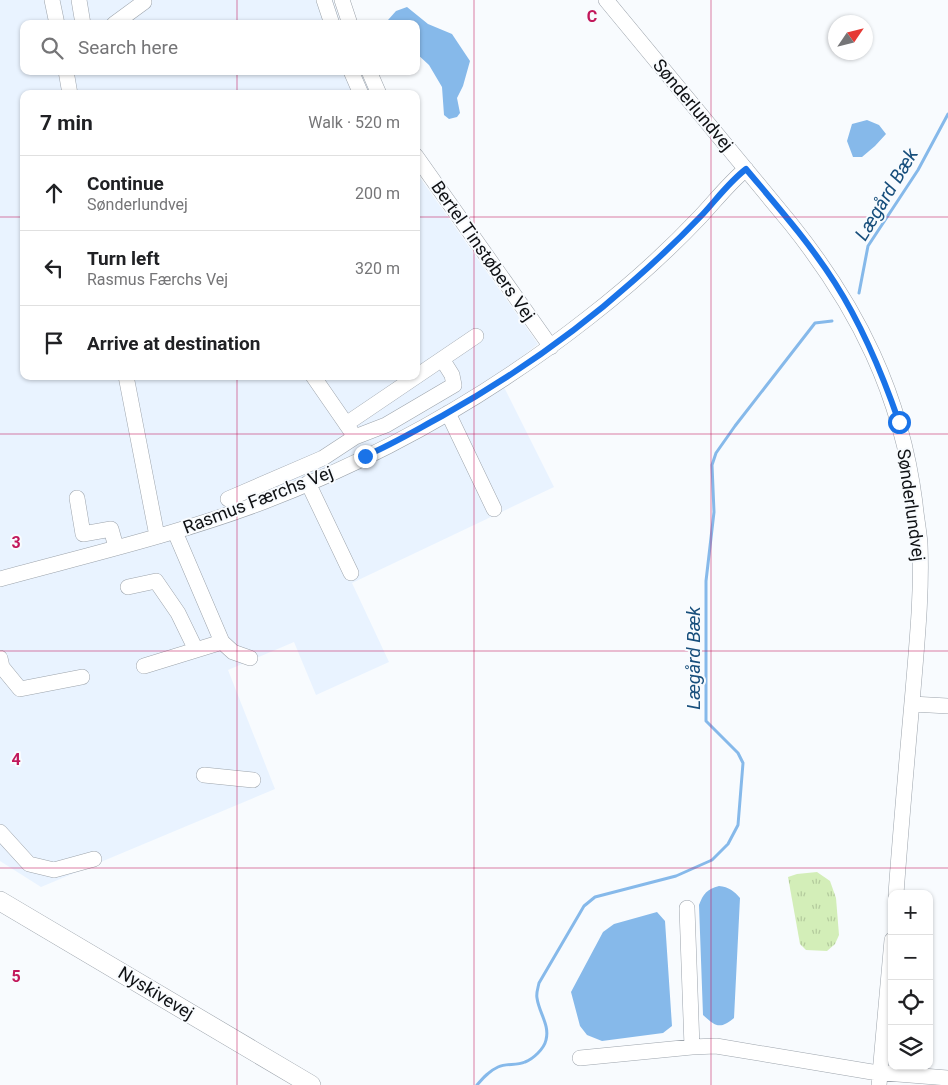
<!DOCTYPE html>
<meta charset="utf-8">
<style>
:root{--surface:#fff;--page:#f6f6f6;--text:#202124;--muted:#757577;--line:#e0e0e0}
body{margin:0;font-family:Roboto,sans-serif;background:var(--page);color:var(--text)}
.controls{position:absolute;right:15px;bottom:15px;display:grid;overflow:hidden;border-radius:10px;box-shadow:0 1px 4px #0004}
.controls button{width:45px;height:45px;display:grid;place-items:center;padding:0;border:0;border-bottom:1px solid var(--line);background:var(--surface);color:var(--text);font:25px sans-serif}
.compass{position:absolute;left:828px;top:15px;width:45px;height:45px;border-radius:50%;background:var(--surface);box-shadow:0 1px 4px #0004;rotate:55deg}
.stop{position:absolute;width:15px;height:15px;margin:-11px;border:4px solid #1a73e8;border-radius:50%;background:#fff}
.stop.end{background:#1a73e8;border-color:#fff;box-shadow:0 1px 5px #0008}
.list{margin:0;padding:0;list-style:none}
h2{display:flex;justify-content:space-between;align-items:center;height:65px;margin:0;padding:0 20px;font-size:21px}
h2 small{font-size:16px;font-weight:400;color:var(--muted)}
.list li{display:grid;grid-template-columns:32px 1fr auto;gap:15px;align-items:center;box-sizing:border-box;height:75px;padding:0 20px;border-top:1px solid var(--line)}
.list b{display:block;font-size:19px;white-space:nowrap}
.list p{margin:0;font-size:16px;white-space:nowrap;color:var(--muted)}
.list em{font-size:16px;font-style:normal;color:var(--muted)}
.icon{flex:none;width:28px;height:28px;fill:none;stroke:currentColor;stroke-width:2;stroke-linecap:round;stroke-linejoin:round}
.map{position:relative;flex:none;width:948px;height:1085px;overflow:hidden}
.search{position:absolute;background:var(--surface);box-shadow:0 1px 4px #0004;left:20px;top:20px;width:400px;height:55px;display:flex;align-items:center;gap:12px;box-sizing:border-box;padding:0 18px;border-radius:10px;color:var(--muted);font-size:19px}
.panel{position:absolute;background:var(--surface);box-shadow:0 1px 4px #0004;left:20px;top:90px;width:400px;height:290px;border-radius:10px}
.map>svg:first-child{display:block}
.built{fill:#e9f3ff}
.grass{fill:url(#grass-tufts)}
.water{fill:#86b9ea}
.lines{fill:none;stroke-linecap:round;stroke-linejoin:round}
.stream{stroke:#86b9ea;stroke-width:3}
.minor-casing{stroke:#9da4ac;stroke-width:16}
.major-casing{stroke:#9da4ac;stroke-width:20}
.minor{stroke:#fff;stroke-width:15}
.major{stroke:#fff;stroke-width:19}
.route{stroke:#1a73e8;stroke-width:6}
.grid{fill:none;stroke:#c2185b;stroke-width:1;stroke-opacity:0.55}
.labels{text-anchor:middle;stroke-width:4;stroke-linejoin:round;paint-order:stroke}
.street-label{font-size:18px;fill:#0f1114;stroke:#f8fbfe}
.water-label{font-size:19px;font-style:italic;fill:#184f7c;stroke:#f8fbfe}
.grid-label{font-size:16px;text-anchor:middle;font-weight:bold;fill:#c2185b;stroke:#f8fbfe;stroke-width:4;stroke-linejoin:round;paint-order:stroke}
</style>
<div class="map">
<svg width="948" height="1085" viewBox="0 0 948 1085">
<defs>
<pattern id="grass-tufts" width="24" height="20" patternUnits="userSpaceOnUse" patternTransform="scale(1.25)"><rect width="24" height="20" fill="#d3eeb8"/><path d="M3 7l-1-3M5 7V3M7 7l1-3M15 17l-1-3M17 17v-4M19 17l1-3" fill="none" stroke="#b4cb9d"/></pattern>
</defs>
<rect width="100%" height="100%" fill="#f8fbfe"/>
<path class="built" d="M0,0H333L341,24H24V71H359L371,94H24V376H416V172L538,344L498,375L554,487L352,583L389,662L316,695L294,642L228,670L275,789L41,887L0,861Z"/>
<path class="grass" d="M817,872L830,881L836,898L839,935L835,944L827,951L806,950L800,944L788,877L797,874Z"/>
<path class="water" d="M407,7L428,24L452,34L470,61L463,86L457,98L460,113L457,117L449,119L444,115L442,87L429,65L416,53V24H389L388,20L396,11Z
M867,120L879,125L886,134L875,146L862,157H853L847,141L852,124Z
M719,886C729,887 734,891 740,898L734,1018C720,1030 715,1026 703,1015L699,905C703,894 707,889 719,886Z
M657,912L665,921L672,1026L663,1033L602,1041L587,1035L580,1026L571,992L603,932L614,924Z"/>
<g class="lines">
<path class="stream" d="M859,293L868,246L918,170L948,114
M477,1085C483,1078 489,1071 498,1067C507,1063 516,1066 525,1062C533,1059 544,1049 546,1040C550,1025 539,1013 537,998C536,993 538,988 539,983L584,906L595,897L676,876L712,860L728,844L738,825L743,763L738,753L706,721V581L714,512L712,465L716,453L735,426L815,323L832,321"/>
<g class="minor-casing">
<path id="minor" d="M52,0L57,24
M79,0L83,24
M324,0L332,24
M342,0L350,24
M606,0L791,224C858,308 901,394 915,503C916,516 919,530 920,544C922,593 917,642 913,691C907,758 901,826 896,894
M114,24L144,2L143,0
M66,71L70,94
M351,71L361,94
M369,71L379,94
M416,156L551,347
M126,376L157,536
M313,376L351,431
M448,413L494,509
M346,424L476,336
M308,483L351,573
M77,498L83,534L111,529L116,547
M228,499L323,458L355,437L386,425L454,385L452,375L442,359
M175,532L222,642L233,652L250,658
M0,579C88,555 178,534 263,502C380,457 490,395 588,318C628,287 666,253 701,216C716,200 729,183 746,169
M128,587L156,581L178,613L196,650
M0,658L2,667L20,689L82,677
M144,666L222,642
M912,704L948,706
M204,775L253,780
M0,832L29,864L54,870L94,859
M687,908L692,1047L716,1046L872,1072L948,1078
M580,1058L692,1047
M879,1085L892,940"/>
</g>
<g class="major-casing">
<path id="major" d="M0,901L311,1085"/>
</g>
<use href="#minor" class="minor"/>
<use href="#major" class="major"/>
</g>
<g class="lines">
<path class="route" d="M365,456C391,445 416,430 442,416C510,378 575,333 633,281C657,260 680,238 702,215C716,200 729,182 746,169C777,206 809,242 835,283C863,327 882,373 899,422"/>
</g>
<path class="grid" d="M237,0V24M474,0V1085M711,0V1085M237,71V94M0,217H24M416,217H948M237,376V1085M0,434H948M0,651H948M0,868H948"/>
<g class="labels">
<g class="street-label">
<text transform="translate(693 105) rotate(50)" y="6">Sønderlundvej</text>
<text transform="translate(483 251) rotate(55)" y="6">Bertel Tinstøbers Vej</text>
<text transform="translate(258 500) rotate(-21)" y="6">Rasmus Færchs Vej</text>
<text transform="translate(911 505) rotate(82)" y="6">Sønderlundvej</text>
<text transform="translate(156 993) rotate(31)" y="6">Nyskivevej</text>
</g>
<g class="water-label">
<text transform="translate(886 194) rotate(-59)" y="7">Lægård Bæk</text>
<text transform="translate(693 658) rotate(-90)" y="7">Lægård Bæk</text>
</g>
</g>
<g class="grid-label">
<text x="592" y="22">C</text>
<text x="16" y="548">3</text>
<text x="16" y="765">4</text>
<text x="16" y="982">5</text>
</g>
</svg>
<div class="controls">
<button>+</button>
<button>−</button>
<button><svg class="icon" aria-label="locate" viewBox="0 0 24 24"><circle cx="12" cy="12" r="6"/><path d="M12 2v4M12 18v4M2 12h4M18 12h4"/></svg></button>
<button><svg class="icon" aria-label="layers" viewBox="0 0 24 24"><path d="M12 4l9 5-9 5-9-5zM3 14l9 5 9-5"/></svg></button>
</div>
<svg class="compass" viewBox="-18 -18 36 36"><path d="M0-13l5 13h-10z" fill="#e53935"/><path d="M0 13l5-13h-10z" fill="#757577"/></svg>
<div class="stop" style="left:899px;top:422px"></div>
<div class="stop end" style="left:365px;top:456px"></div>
<div class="search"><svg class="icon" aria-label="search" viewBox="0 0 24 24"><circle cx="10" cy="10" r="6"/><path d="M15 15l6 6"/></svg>Search here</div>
<section class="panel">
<h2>7 min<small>Walk · 520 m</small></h2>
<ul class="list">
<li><svg class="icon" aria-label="ahead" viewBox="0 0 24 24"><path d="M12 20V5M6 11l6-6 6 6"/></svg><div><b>Continue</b><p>Sønderlundvej</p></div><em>200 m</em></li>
<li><svg class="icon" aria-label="left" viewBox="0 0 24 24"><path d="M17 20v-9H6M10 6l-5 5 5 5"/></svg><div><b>Turn left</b><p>Rasmus Færchs Vej</p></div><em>320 m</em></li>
<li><svg class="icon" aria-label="arrive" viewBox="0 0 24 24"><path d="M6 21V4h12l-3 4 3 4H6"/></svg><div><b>Arrive at destination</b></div></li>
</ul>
</section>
</div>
